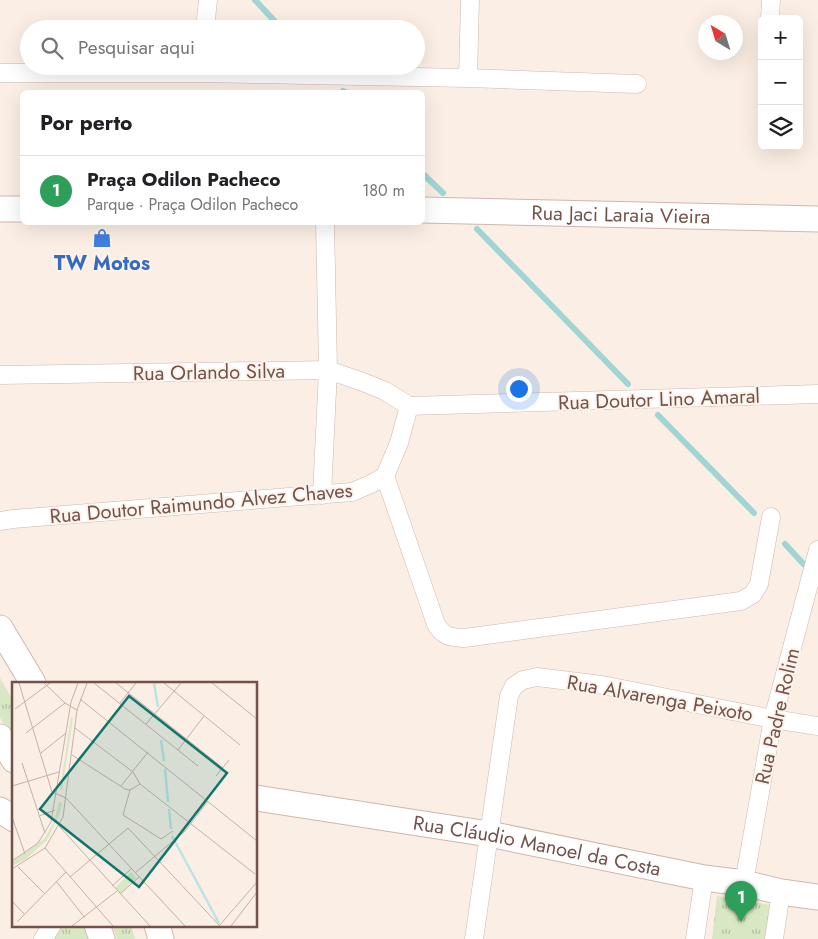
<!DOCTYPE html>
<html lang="pt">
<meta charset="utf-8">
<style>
:root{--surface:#fff;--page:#f6f6f6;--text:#202124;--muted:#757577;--line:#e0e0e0;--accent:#0f766e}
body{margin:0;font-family:Jost,sans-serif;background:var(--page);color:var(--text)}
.controls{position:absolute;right:15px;top:15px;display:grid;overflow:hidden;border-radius:8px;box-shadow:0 5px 20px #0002}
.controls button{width:45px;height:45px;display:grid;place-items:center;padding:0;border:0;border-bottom:1px solid var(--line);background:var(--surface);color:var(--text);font:25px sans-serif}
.compass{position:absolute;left:698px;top:15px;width:45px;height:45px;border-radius:50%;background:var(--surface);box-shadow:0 5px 20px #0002;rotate:322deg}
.you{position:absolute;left:518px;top:388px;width:18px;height:18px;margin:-12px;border:4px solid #fff;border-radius:50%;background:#1a73e8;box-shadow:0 0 0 8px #1a73e833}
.badge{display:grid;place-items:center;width:32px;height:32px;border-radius:50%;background:var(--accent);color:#fff;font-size:16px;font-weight:700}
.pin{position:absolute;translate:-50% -41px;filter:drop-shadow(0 1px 2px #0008)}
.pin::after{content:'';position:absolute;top:26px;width:18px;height:15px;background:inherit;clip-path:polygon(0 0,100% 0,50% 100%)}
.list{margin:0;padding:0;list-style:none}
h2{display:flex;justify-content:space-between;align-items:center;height:65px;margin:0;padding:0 20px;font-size:21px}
h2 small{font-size:16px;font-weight:400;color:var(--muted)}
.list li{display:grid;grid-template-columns:32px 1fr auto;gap:15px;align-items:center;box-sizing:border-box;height:70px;padding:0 20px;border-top:1px solid var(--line)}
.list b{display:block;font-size:19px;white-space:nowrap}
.list p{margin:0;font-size:16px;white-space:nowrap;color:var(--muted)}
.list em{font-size:16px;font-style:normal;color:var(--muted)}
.icon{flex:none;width:28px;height:28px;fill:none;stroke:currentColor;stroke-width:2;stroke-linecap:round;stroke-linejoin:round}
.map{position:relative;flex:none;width:818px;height:939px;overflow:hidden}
.search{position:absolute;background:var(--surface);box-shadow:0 5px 20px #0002;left:20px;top:20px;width:405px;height:55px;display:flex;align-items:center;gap:12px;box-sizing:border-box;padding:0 18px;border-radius:28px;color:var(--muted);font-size:19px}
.panel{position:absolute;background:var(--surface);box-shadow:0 5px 20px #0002;left:20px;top:90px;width:405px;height:135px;border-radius:8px}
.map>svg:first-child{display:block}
.park{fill:url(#park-tufts)}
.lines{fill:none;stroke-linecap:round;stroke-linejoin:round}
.stream{stroke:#a1d5d4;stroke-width:6}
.street-casing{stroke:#ceb7af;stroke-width:19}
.secondary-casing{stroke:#d1b6ac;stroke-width:27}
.street{stroke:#fff;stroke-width:18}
.secondary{stroke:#fff;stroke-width:25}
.labels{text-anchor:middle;stroke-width:4;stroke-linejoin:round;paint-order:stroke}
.street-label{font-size:20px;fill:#73524b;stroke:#fef3eb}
.shop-label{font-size:20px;font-weight:bold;fill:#366cbe;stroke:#fef3eb}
.inset-river{fill:none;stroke:#bae4e3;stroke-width:2.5}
.inset-road{fill:none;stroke:#c5b0a7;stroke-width:1}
.view{fill:#0f766e;fill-opacity:0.15;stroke:#0f766e;stroke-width:2.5}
.inset-edge{fill:none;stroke:#73524b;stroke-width:2.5}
</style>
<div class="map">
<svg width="818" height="939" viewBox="0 0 818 939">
<defs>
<pattern id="park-tufts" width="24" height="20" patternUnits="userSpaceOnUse" patternTransform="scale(1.25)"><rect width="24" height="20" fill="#d9e8c4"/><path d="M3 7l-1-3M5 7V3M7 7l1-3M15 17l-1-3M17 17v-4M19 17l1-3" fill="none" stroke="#b4bfa1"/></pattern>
</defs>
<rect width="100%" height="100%" fill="#fbefe5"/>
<path class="park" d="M0,678L14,702V742L0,718Z
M717,896L771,905L766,939H712Z
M61,925H83L87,939H53Z
M112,925H131L135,939H117Z"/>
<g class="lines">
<path class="stream" d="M255,0L282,29
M343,91L345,92
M422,173L443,193
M477,229L628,384
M658,415L754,513
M785,544L810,571"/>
<g class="street-casing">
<path id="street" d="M770,19L771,0
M205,29L208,0
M0,73H201L468,78L637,84
M468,78L470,0
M0,375L328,370L363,382L385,391L409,406
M409,406L818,394
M385,476L436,624C444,637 449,637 464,638L741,601L753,594L759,584L771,517
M322,495L328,370L325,222
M0,521L13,519L352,492L371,484L385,476L399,443L409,406
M744,883L773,719L818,550
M43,939L52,925
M474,939L509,696L514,686L523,680L537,677L602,685L773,719L818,726
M695,939L704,878
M774,939L781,892"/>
</g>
<g class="secondary-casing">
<g id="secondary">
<path d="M0,209H22"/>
<path id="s1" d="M422,210L818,219"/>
<path d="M0,628L33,683"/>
<path d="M0,737L14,760"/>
<path id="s2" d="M256,798L489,834L704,878L744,883L781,892L818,897"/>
<path d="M0,810L14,819"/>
<path d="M97,925L102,939"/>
<path d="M157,925L161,939"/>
</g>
</g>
<use href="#street" class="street"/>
<use href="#secondary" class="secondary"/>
</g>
<defs>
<g id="shop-bare" transform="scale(1.5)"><path d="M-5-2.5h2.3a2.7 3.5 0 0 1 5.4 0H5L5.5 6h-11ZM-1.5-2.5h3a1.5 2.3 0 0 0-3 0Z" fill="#3f7fe0" stroke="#fef3eb" stroke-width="2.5" paint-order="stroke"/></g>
</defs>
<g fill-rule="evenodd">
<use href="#shop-bare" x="102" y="238"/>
</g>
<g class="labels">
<g class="street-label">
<text dy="7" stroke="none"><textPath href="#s1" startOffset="199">Rua Jaci Laraia Vieira</textPath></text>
<text transform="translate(209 372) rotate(-1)" y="7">Rua Orlando Silva</text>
<text transform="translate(659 399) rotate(-2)" y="7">Rua Doutor Lino Amaral</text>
<text transform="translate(201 503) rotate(-5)" y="7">Rua Doutor Raimundo Alvez Chaves</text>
<text transform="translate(660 698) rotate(10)" y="7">Rua Alvarenga Peixoto</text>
<text transform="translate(777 716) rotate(-77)" y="7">Rua Padre Rolim</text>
<text dy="7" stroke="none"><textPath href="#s2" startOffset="285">Rua Cláudio Manoel da Costa</textPath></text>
</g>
<g class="shop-label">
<text x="102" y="270">TW Motos</text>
</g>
</g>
<g transform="translate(12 682)">
<rect width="245" height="245" fill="#fbefe5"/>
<path d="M59,35L61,36L50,108L48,107ZM47,120L50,121L48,131L35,158L14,177L0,184V180L32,157L42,140ZM119,190L124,196L108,212L103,206Z" fill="#d9e8c4"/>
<path class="inset-river" d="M142,1L146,25M149,58L152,79M153,87L156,120M157,127L159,147M160,154L207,241"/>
<path class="inset-road" d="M7,1L40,110L54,116L173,244M32,1L53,21L65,28M82,1L186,84M104,1L211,86M152,1L228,63M200,1L245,37M68,17L245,159M108,21L124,1M3,27L38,1M134,42L169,1M63,46L121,90L128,102L243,192M14,51L53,21M166,68L192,34M29,71L54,51M60,73L113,107L118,108L128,102M10,81L33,151M204,94L217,78M0,104L47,90M109,104L136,70M118,108L111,133L149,157L161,149M27,134L43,128M0,135L13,172M47,144L138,244M33,166L101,244M0,179L26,161L39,140L59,20L66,1M6,185L32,211M0,187L33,166L51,135L65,28L75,1M123,191L173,149L196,119M58,195L116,146L208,244M44,199L73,236M100,204L119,187M108,212L127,195M0,219L12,232M5,240L54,190M60,244L105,209M207,244L245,200M219,244L245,210"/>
<path class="view" d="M117,14L215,91L127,205L28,127Z"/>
<rect width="245" height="245" class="inset-edge"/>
</g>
</svg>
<div class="controls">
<button>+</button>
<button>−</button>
<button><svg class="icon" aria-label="layers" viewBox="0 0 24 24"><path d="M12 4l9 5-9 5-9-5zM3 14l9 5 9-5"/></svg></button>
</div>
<svg class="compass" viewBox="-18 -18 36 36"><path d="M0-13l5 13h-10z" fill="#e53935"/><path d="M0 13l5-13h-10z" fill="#757577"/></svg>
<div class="you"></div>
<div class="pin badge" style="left:741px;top:922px;background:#2e9e5b">1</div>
<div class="search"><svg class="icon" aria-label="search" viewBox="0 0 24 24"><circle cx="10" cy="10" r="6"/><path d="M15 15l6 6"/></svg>Pesquisar aqui</div>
<section class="panel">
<h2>Por perto<small></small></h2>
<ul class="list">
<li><span class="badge" style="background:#2e9e5b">1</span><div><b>Praça Odilon Pacheco</b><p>Parque · Praça Odilon Pacheco</p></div><em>180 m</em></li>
</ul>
</section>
</div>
